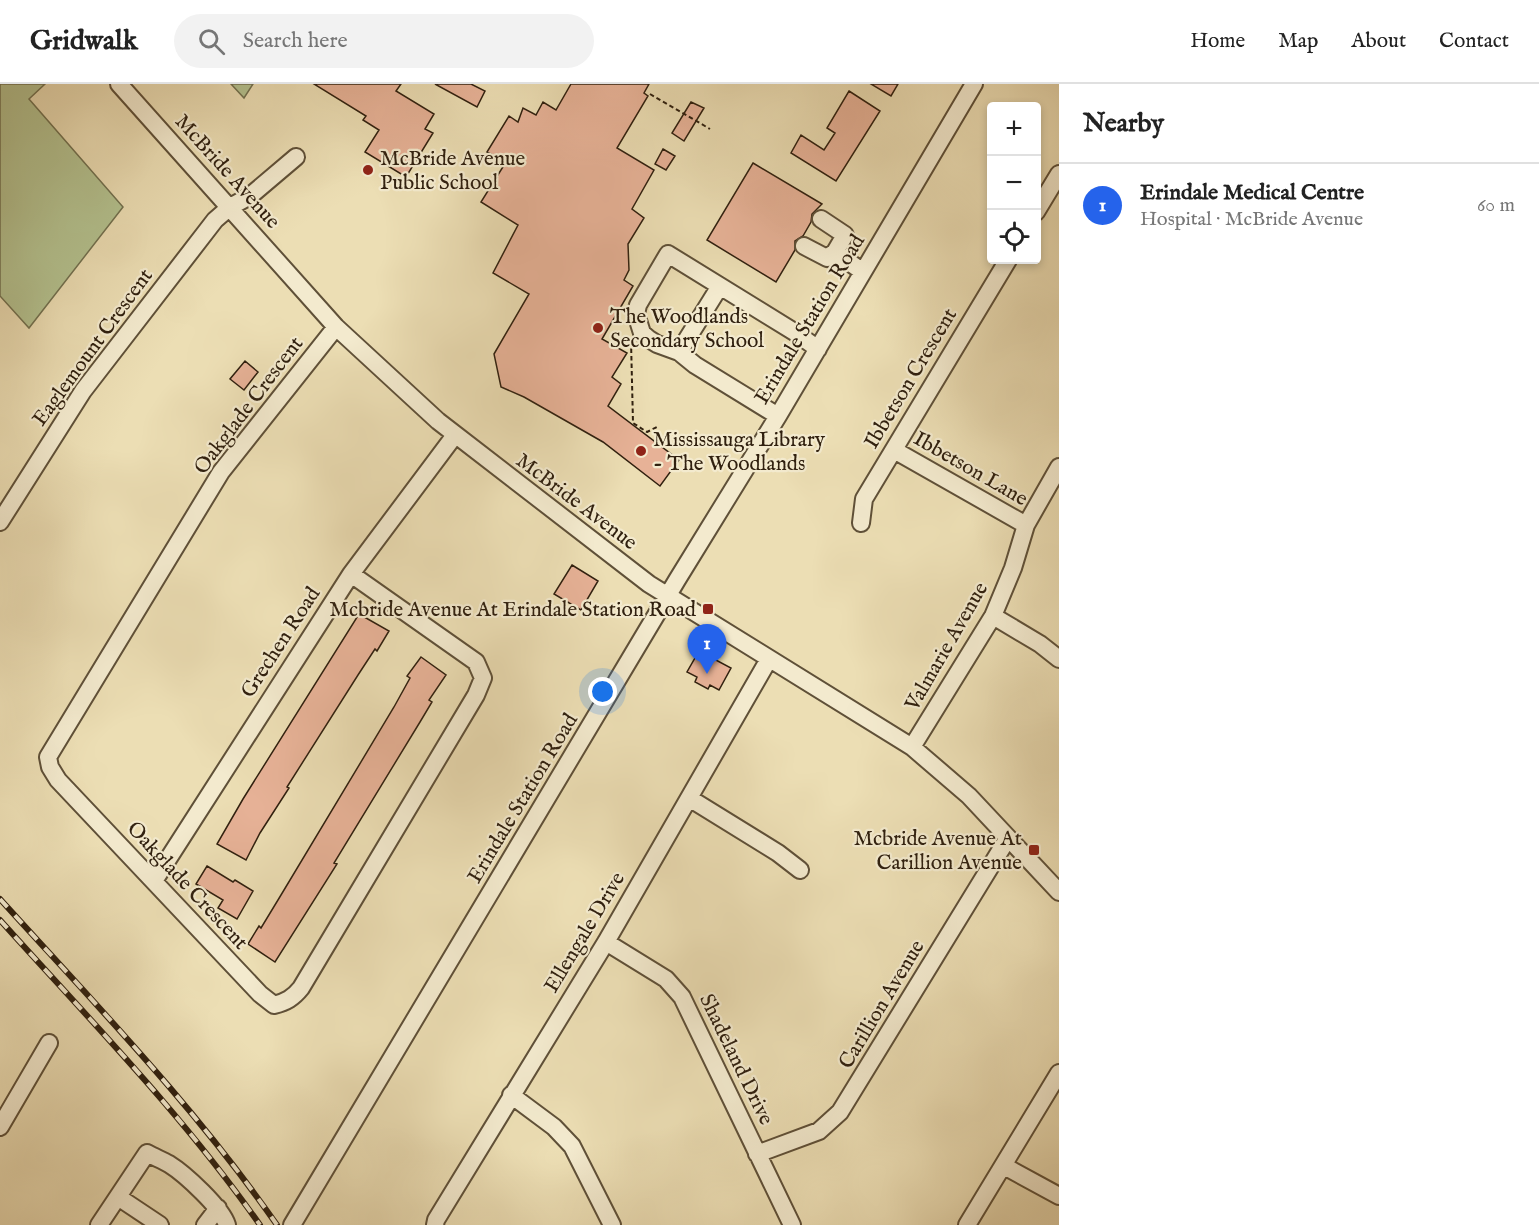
<!DOCTYPE html>
<meta charset="utf-8">
<style>
:root{--surface:#fff;--page:#f2f2f2;--text:#222;--muted:#767676;--line:#e0e0e0;--accent:#2563eb}
body{margin:0;font-family:"IM FELL English",serif;background:var(--page);color:var(--text)}
.controls{position:absolute;right:18px;top:18px;display:grid;overflow:hidden;border-radius:6px;box-shadow:0 3px 9px #0003}
.controls button{width:54px;height:54px;display:grid;place-items:center;padding:0;border:0;border-bottom:2px solid var(--line);background:var(--surface);color:var(--text);font:30px sans-serif}
.you{position:absolute;left:603px;top:608px;width:21px;height:21px;margin:-15px;border:4px solid #fff;border-radius:50%;background:#1a73e8;box-shadow:0 0 0 9px #1a73e833}
.badge{display:grid;place-items:center;width:39px;height:39px;border-radius:50%;background:var(--accent);color:#fff;font-size:20px;font-weight:700}
.pin{position:absolute;translate:-50% -50px;filter:drop-shadow(0 2px 3px #0008)}
.pin::after{content:'';position:absolute;top:32px;width:21px;height:18px;background:inherit;clip-path:polygon(0 0,100% 0,50% 100%)}
.list{margin:0;padding:0;list-style:none}
h2{display:flex;justify-content:space-between;align-items:center;height:78px;margin:0;padding:0 24px;font-size:26px}
h2 small{font-size:20px;font-weight:400;color:var(--muted)}
.list li{display:grid;grid-template-columns:39px 1fr auto;gap:18px;align-items:center;box-sizing:border-box;height:84px;padding:0 24px;border-top:2px solid var(--line)}
.list b{display:block;font-size:22px;white-space:nowrap}
.list p{margin:0;font-size:20px;white-space:nowrap;color:var(--muted)}
.list em{font-size:20px;font-style:normal;color:var(--muted)}
.icon{flex:none;width:33px;height:33px;fill:none;stroke:currentColor;stroke-width:2;stroke-linecap:round;stroke-linejoin:round}
.map{position:relative;flex:none;width:1059px;height:1141px;overflow:hidden}
header{display:flex;align-items:center;gap:36px;box-sizing:border-box;height:84px;padding:0 30px;background:var(--surface);border-bottom:2px solid var(--line)}
header strong{font-size:28px}
nav{display:flex;gap:33px;margin-inline-start:auto;font-size:21px}
.search{width:420px;height:54px;background:var(--page);display:flex;align-items:center;gap:15px;box-sizing:border-box;padding:0 21px;border-radius:33px;color:var(--muted);font-size:22px}
main{display:flex}
aside{flex:1;background:var(--surface)}
.map>svg:first-child{display:block}
.green{fill:#b4c290;stroke:#727150;stroke-width:1.5}
.building{fill:#e7b297;stroke:#30200f;stroke-width:1.5}
.lines{fill:none;stroke-linecap:round;stroke-linejoin:round}
.minor-casing{stroke:#5f5038;stroke-width:20}
.path{stroke:#30200f;stroke-width:2;stroke-dasharray:4.5 3;stroke-linecap:butt}
.minor{stroke:#f3eace;stroke-width:16}
.rail-casing{stroke:#30200f;stroke-width:6}
.rail{stroke:#f3eace;stroke-width:4;stroke-dasharray:11;stroke-linecap:butt}
.poi-dot{fill:#8f2418;stroke:#f3eace;stroke-width:2}
.labels{text-anchor:middle;stroke-width:4.5;stroke-linejoin:round;paint-order:stroke}
.poi-label{font-size:21px;fill:#30200f;stroke:#f3eace;text-anchor:start}
.street-label{font-size:21px;fill:#30200f;stroke:#f3eace}
</style>
<header>
<strong>Gridwalk</strong>
<div class="search"><svg class="icon" aria-label="search" viewBox="0 0 24 24"><circle cx="10" cy="10" r="6"/><path d="M15 15l6 6"/></svg>Search here</div>
<nav><a>Home</a><a>Map</a><a>About</a><a>Contact</a></nav>
</header>
<main>
<div class="map">
<svg width="1059" height="1141" viewBox="0 0 1059 1141">
<rect width="100%" height="100%" fill="#ecdeb4"/>
<filter id="stains"><feTurbulence type="fractalNoise" baseFrequency=".00333" numOctaves="4"/><feColorMatrix values="0 0 0 0 .2 0 0 0 0 .09 0 0 0 0 .02 0 0 0 .5 -.17"/></filter>
<radialGradient id="worn" r=".72"><stop offset=".6" stop-color="#630" stop-opacity="0"/><stop offset="1" stop-color="#630" stop-opacity=".3"/></radialGradient>
<path class="green" d="M0,0H45L29,15L123,123L29,244L0,212Z
M231,0H253L244,14Z"/>
<path class="building" d="M314,0H401L396,7L434,30L425,45L433,49L406,93L365,68L379,46L363,36L366,32Z
M435,0H471L485,7L477,23Z
M571,0H649L644,9L648,12L617,64L654,86L632,125L644,134L628,160L629,186L624,196L633,202L602,255L627,269L612,293L621,300L608,322L679,376L660,402L603,358L524,313L501,303L494,270L529,210L493,189L518,141L481,118L506,78L487,68L509,32L518,38L523,24L536,31L543,18L556,26Z
M871,0H898L891,12Z
M849,7L880,27L836,97L791,69L801,51L824,66L835,49L827,44Z
M691,18L704,24L684,57L672,49Z
M663,65L675,72L666,86L655,80Z
M753,79L822,120L812,130L811,138L803,152L795,157V166L776,198L707,156Z
M245,277L258,288L244,306L230,295Z
M572,481L598,497L581,526L554,510Z
M359,530L389,547L377,567L375,565L358,591L287,703L289,704L260,749L246,776L217,760L243,715Z
M699,567L731,584L719,606L710,601L708,605L695,598L697,593L687,588Z
M421,573L446,591L429,616L432,618L420,638L334,779L337,780L275,878L248,860L259,842L261,844L281,811L394,623L410,594L407,592Z
M207,782L233,798L235,796L253,807L237,835L218,824L223,816L196,800Z"/>
<g class="lines">
<g class="minor-casing">
<path id="minor" d="M119,0L336,243L438,337L649,500L912,663L969,712L1059,808
M1036,128L1059,90
M804,162L827,174L835,168L845,151L821,135
M835,168L863,188
M336,243L221,388L48,673L50,683L58,696L260,910L274,921C286,918 293,914 301,904L476,611L483,594L476,578L351,490
M679,268L720,202
M778,332L695,281L679,268L657,260L649,255L642,249L636,230L638,221L668,170L796,249L818,265
M894,366L1026,441
M0,438L83,307L215,136L230,123L250,112L296,73
M861,439L864,415L1008,176
M993,532L1040,560L1059,575
M912,663L993,532L1013,484L1026,441L1059,383
M689,714L778,769L800,786
M154,797L351,490L455,351
M606,858L666,895L682,913L792,1141
M511,1011L554,1043L572,1062L612,1141
M0,1043L49,959
M757,1070L819,1047L840,1028L1008,754
M1004,1082L1059,1112
M118,1113L160,1141
M99,1141L147,1069C154,1073 162,1076 169,1080C185,1090 222,1124 227,1141
M205,1141L218,1124
M292,1141L677,496L778,332L974,0
M435,1141L436,1136L606,858L769,575
M967,1141L1059,989"/>
</g>
<path class="path" d="M650,10L710,45
M631,257L633,339L647,348L659,342"/>
<use href="#minor" class="minor"/>
<g class="rail-casing">
<path id="rail" d="M0,815C96,921 195,1023 277,1141
M0,836C89,935 183,1031 260,1141"/>
</g>
<use href="#rail" class="rail"/>
</g>
<g class="poi-dot">
<circle cx="368" cy="86" r="6"/>
<circle cx="598" cy="244" r="6"/>
<circle cx="641" cy="367" r="6"/>
<rect x="702" y="519" width="12" height="12" rx="3"/>
<rect x="1028" y="760" width="12" height="12" rx="3"/>
</g>
<g class="labels">
<g class="poi-label">
<text x="380" y="81">McBride Avenue<tspan x="380" dy="24">Public School</tspan></text>
<text x="610" y="239">The Woodlands<tspan x="610" dy="24">Secondary School</tspan></text>
<text x="653" y="362">Mississauga Library<tspan x="653" dy="24">- The Woodlands</tspan></text>
<text x="696" y="532" text-anchor="end">Mcbride Avenue At Erindale Station Road</text>
<text x="1022" y="761" text-anchor="end">Mcbride Avenue At<tspan x="1022" dy="24">Carillion Avenue</tspan></text>
</g>
<g class="street-label">
<text transform="translate(228 87) rotate(48)" y="7">McBride Avenue</text>
<text transform="translate(809 235) rotate(-59)" y="7">Erindale Station Road</text>
<text transform="translate(92 263) rotate(-54)" y="7">Eaglemount Crescent</text>
<text transform="translate(910 294) rotate(-59)" y="7">Ibbetson Crescent</text>
<text transform="translate(248 321) rotate(-53)" y="7">Oakglade Crescent</text>
<text transform="translate(971 384) rotate(30)" y="7">Ibbetson Lane</text>
<text transform="translate(577 417) rotate(37)" y="7">McBride Avenue</text>
<text transform="translate(280 558) rotate(-57)" y="7">Grechen Road</text>
<text transform="translate(946 562) rotate(-60)" y="7">Valmarie Avenue</text>
<text transform="translate(522 714) rotate(-59)" y="7">Erindale Station Road</text>
<text transform="translate(188 801) rotate(47)" y="7">Oakglade Crescent</text>
<text transform="translate(584 848) rotate(-59)" y="7">Ellengale Drive</text>
<text transform="translate(881 920) rotate(-59)" y="7">Carillion Avenue</text>
<text transform="translate(737 975) rotate(64)" y="7">Shadeland Drive</text>
</g>
</g>
<rect width="100%" height="100%" filter="url(#stains)"/>
<rect width="100%" height="100%" fill="url(#worn)"/>
</svg>
<div class="controls">
<button>+</button>
<button>−</button>
<button><svg class="icon" aria-label="locate" viewBox="0 0 24 24"><circle cx="12" cy="12" r="6"/><path d="M12 2v4M12 18v4M2 12h4M18 12h4"/></svg></button>
</div>
<div class="you"></div>
<div class="pin badge" style="left:707px;top:590px">1</div>
</div>
<aside>
<h2>Nearby<small></small></h2>
<ul class="list">
<li><span class="badge">1</span><div><b>Erindale Medical Centre</b><p>Hospital · McBride Avenue</p></div><em>60 m</em></li>
</ul>
</aside>
</main>
